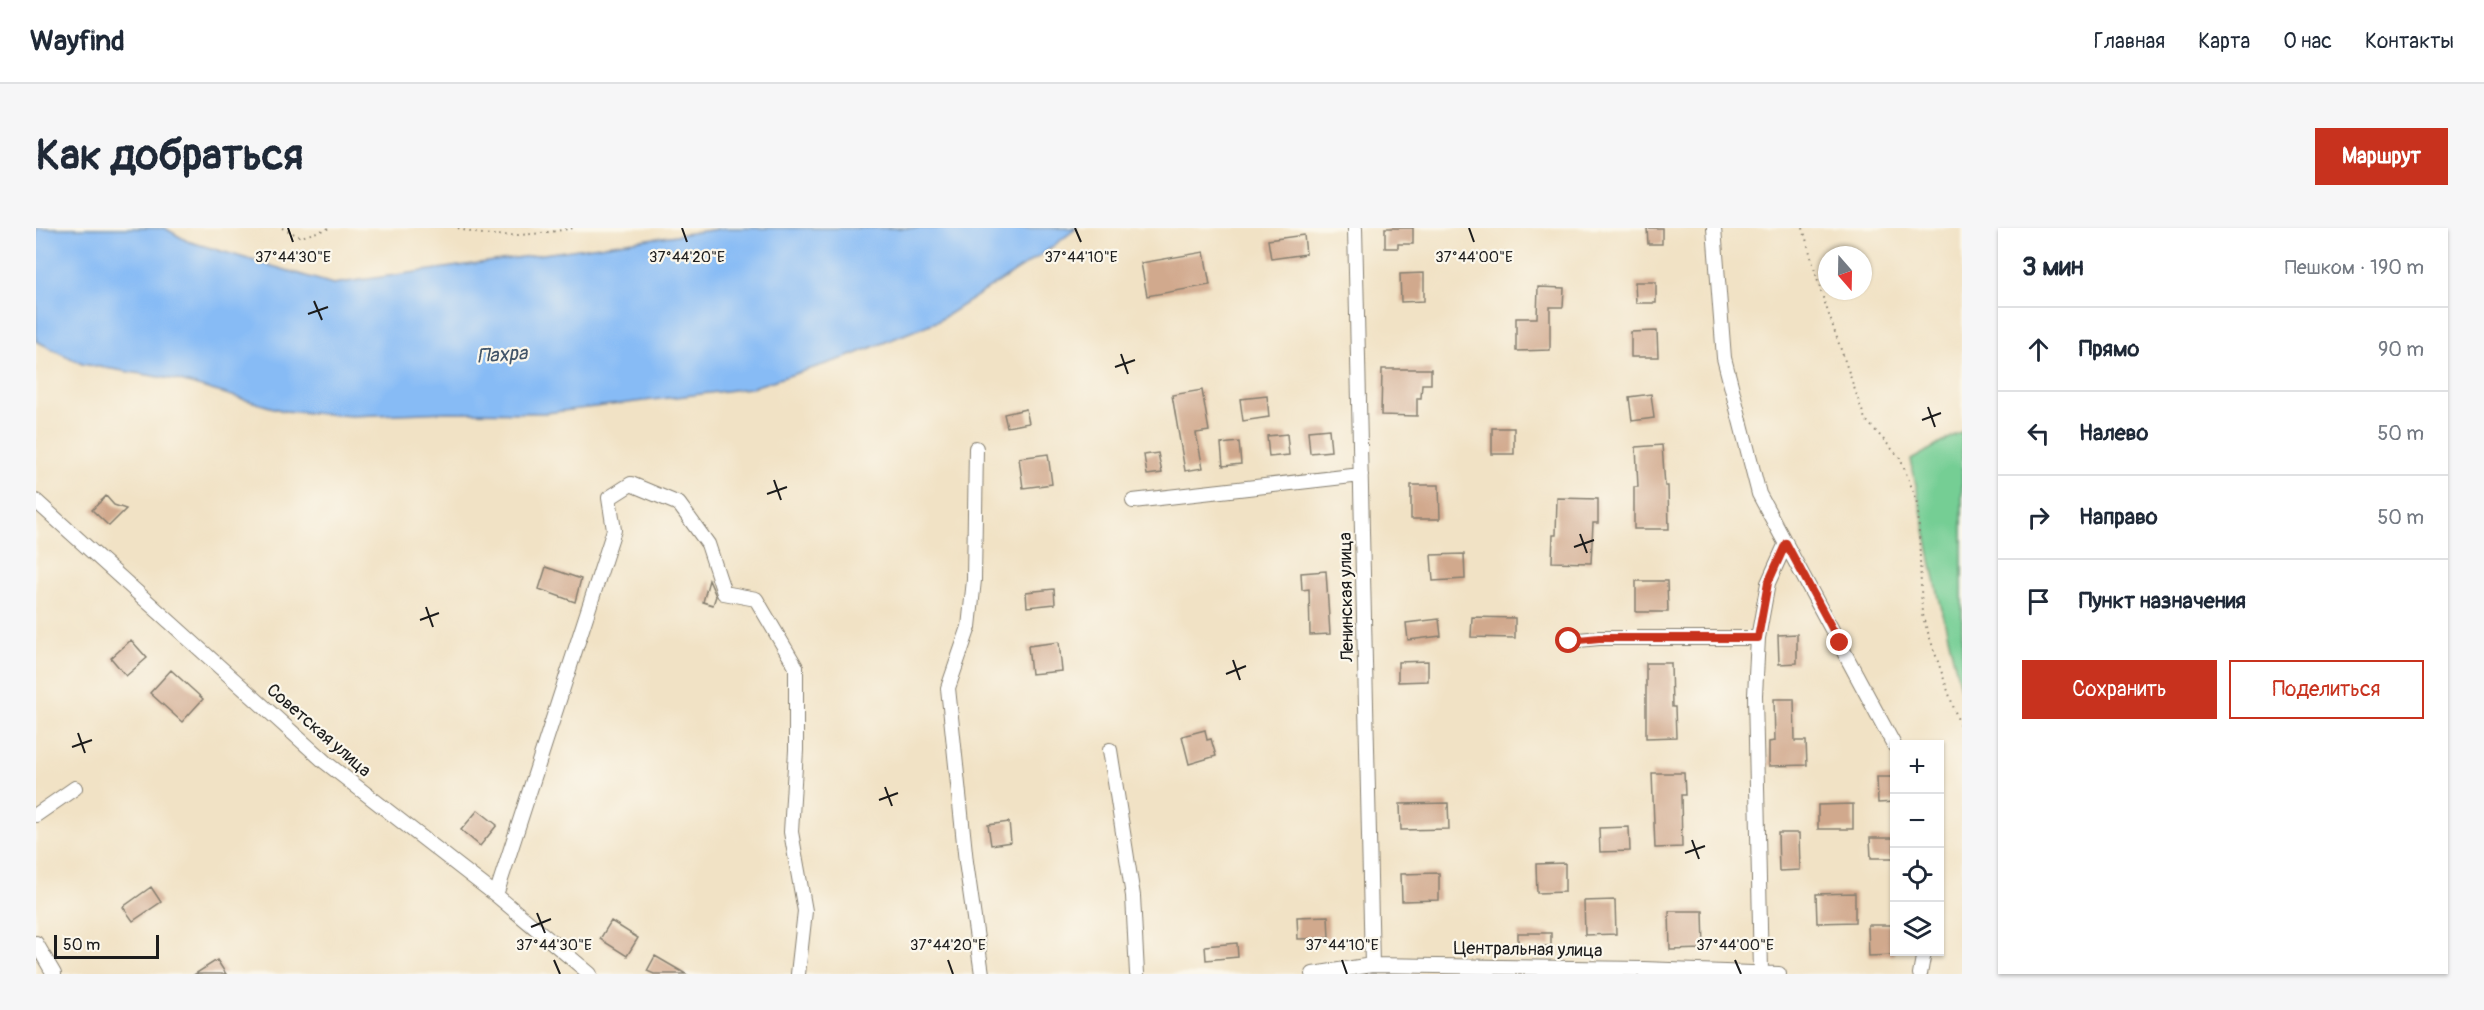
<!DOCTYPE html>
<html lang="ru">
<meta charset="utf-8">
<style>
:root{--surface:#fff;--page:#f6f6f7;--text:#1f2937;--muted:#747a83;--line:#e0e1e3;--accent:#c8321e}
body{margin:0;font-family:Pangolin,sans-serif;background:var(--page);color:var(--text)}
.controls{position:absolute;right:18px;bottom:18px;display:grid;overflow:hidden;border-radius:0px;box-shadow:0 2px 4px #0004}
.controls button{width:54px;height:54px;display:grid;place-items:center;padding:0;border:0;border-bottom:2px solid var(--line);background:var(--surface);color:var(--text);font:30px sans-serif}
.compass{position:absolute;left:1782px;top:18px;width:54px;height:54px;border-radius:50%;background:var(--surface);box-shadow:0 2px 4px #0004;rotate:160deg}
.scale{position:absolute;left:18px;bottom:15px;width:105px;box-sizing:border-box;padding-left:6px;border:3px solid #1c1c1c;border-top:0;font-size:16px;line-height:21px;white-space:nowrap;color:#1c1c1c;-webkit-text-stroke:4px #fbf7ec;paint-order:stroke}
.stop{position:absolute;width:18px;height:18px;margin:-14px;border:4px solid #c8321e;border-radius:50%;background:#fff}
.stop.end{background:#c8321e;border-color:#fff;box-shadow:0 2px 6px #0008}
.list{margin:0;padding:0;list-style:none}
h2{display:flex;justify-content:space-between;align-items:center;height:78px;margin:0;padding:0 24px;font-size:26px}
h2 small{font-size:20px;font-weight:400;color:var(--muted)}
.list li{display:grid;grid-template-columns:39px 1fr auto;gap:18px;align-items:center;box-sizing:border-box;height:84px;padding:0 24px;border-top:2px solid var(--line)}
.list b{display:block;font-size:22px;white-space:nowrap}
.list em{font-size:20px;font-style:normal;color:var(--muted)}
.actions{display:flex;gap:12px;padding:18px 24px}
.actions a{flex:1;padding:14px 0;border:2px solid var(--accent);border-radius:0px;text-align:center;font-size:21px;color:var(--accent)}
.actions .main{background:var(--accent);color:#fff}
.icon{flex:none;width:33px;height:33px;fill:none;stroke:currentColor;stroke-width:2;stroke-linecap:round;stroke-linejoin:round}
.map{position:relative;flex:none;width:1926px;height:746px;overflow:hidden;border-radius:0px}
header{display:flex;align-items:center;gap:36px;box-sizing:border-box;height:84px;padding:0 30px;background:var(--surface);border-bottom:2px solid var(--line)}
header strong{font-size:28px}
nav{display:flex;gap:33px;margin-inline-start:auto;font-size:21px}
.intro{display:flex;align-items:center;justify-content:space-between;box-sizing:border-box;height:144px;padding:0 36px}
h1{margin:0;font-size:42px}
.button{padding:15px 27px;border-radius:0px;background:var(--accent);color:#fff;font-size:21px;font-weight:700}
main{display:flex;gap:36px;padding:0 36px}
aside{flex:1;background:var(--surface);border-radius:0px;box-shadow:0 2px 4px #0004}
.map>svg:first-child{display:block}
.green{fill:#75ce94;stroke:#487558;stroke-width:1.5}
.water{fill:#87bbf5;stroke:#526c88;stroke-width:1.5}
.building{fill:#d1a98d}
.lines{fill:none;stroke-linecap:round;stroke-linejoin:round}
.minor-casing{stroke:#867f70;stroke-width:16}
.path{stroke:#867f70;stroke-width:2;stroke-dasharray:1.5 4.5;stroke-linecap:butt}
.minor{stroke:#fff;stroke-width:14}
.route{stroke:#c8321e;stroke-width:8}
.ticks{fill:none;stroke:#1c1c1c;stroke-width:2}
.labels{text-anchor:middle;stroke-width:4.5;stroke-linejoin:round;paint-order:stroke}
.street-label{font-size:18px;fill:#1c1c1c;stroke:#fbf7ec}
.water-label{font-size:20px;font-style:italic;fill:#415468;stroke:#fbf7ec}
.ticks-label{font-size:15px;text-anchor:middle;fill:#1c1c1c;stroke:#fbf7ec;stroke-width:4.5;stroke-linejoin:round;paint-order:stroke}
</style>
<header>
<strong>Wayfind</strong>
<nav><a>Главная</a><a>Карта</a><a>О нас</a><a>Контакты</a></nav>
</header>
<div class="intro"><h1>Как добраться</h1><a class="button">Маршрут</a></div>
<main>
<div class="map">
<svg width="1926" height="746" viewBox="0 0 1926 746">
<rect width="100%" height="100%" fill="#fbf7ec"/>
<filter id="ink" filterUnits="userSpaceOnUse"><feTurbulence type="fractalNoise" baseFrequency=".0167" numOctaves="2"/><feDisplacementMap in="SourceGraphic" scale="12" xChannelSelector="R" yChannelSelector="G"/><feConvolveMatrix kernelMatrix="1 2 1 2 8 2 1 2 1" color-interpolation-filters="sRGB"/></filter>
<filter id="wash" filterUnits="userSpaceOnUse"><feTurbulence type="fractalNoise" baseFrequency=".008" numOctaves="4" result="noise"/><feDisplacementMap in="SourceGraphic" scale="24" xChannelSelector="R" yChannelSelector="G"/><feGaussianBlur stdDeviation="1.35" result="paint"/><feColorMatrix in="noise" values="0 0 0 0 0 0 0 0 0 0 0 0 0 0 0 0 0 1.4 0 .05"/><feComposite in="paint" operator="in"/></filter>
<g filter="url(#wash)">
<rect width="100%" height="100%" fill="#f1e2c5"/>
<path class="green" d="M1926,203V468L1899,352L1875,232Z"/>
<path class="water" d="M0,0H129L151,13L297,56L689,0H1041L1008,25L902,93L812,129L714,160L510,185L412,184L316,188L248,183L141,152L46,136L0,113Z"/>
<g id="blocks">
<path class="building" d="M1349,0H1377V16H1362V20H1349Z
M1611,0H1626V16H1612Z
M1268,7L1270,26L1235,31L1232,12Z
M1168,24L1174,57L1111,68L1105,35Z
M1388,45V73L1365,74L1364,46Z
M1599,54H1620V75H1600Z
M1502,59L1528,60L1527,79H1514V122L1480,123V90H1501Z
M1621,103L1622,129H1595V104Z
M1346,141H1395V156H1386L1385,170H1381V188L1345,187Z
M1166,162L1173,203L1160,205L1167,240L1149,243L1136,167Z
M1615,166L1618,190L1596,193L1593,169Z
M1231,168L1233,189L1207,193L1204,171Z
M990,181L993,195L971,199L968,186Z
M1456,200H1478V226H1456Z
M1293,201L1295,223L1274,225L1272,203Z
M1251,206L1253,227L1233,229L1231,208Z
M1203,214L1205,236L1187,238L1185,216Z
M1626,217L1629,258H1632L1633,301H1598V259H1602L1600,219Z
M1122,225L1126,245L1111,247L1108,227Z
M1012,226L1016,256L987,260L983,230Z
M1375,257H1403L1404,291H1375Z
M70,268L78,277L90,281L73,298L56,282Z
M1521,270L1562,271V295H1557L1555,335L1516,334L1517,307H1520Z
M1428,326L1429,351L1397,353L1395,327Z
M510,339L545,351L539,374L503,361Z
M1290,343L1294,406L1274,407L1273,361L1266,362L1265,345Z
M673,352L680,368L677,377L667,374Z
M1600,353H1631L1632,384H1600Z
M1018,361L1019,376L991,379L990,364Z
M1436,389L1479,390V410L1435,409Z
M1403,391L1405,408L1372,412L1370,395Z
M1761,406V435L1743,436L1742,407Z
M95,412L111,430L90,448L75,430Z
M1023,414L1026,443L995,446L992,418Z
M1392,433V453L1362,454V434Z
M1610,435H1635L1636,479H1639L1640,509L1610,510Z
M135,442L167,471L146,494L114,465Z
M1738,471H1758L1759,513H1770L1771,537L1733,538V514L1739,513Z
M1169,502L1171,512L1175,511L1180,528L1153,536L1146,508Z
M1616,545H1648L1649,567H1645L1646,619L1619,620Z
M1841,549H1858V574L1842,575Z
M1412,575L1413,601L1365,602L1364,576Z
M1817,576V601H1782V577Z
M442,582L461,597L444,618L425,602Z
M973,594L975,614L955,617L952,597Z
M1593,599L1594,623L1564,624L1563,600Z
M1742,605H1763L1764,642L1743,643Z
M1834,610H1858V630H1835Z
M1529,635V664L1501,665L1500,636Z
M1403,645V672L1366,673L1365,646Z
M115,659L125,674L97,693L87,679Z
M1819,665V694L1781,695L1780,666Z
M1579,672L1580,706L1549,707L1548,673Z
M1633,683H1667L1668,721L1634,722Z
M1292,688L1293,710L1262,711L1261,689Z
M575,693L602,710L591,728L564,711Z
M1832,697H1858V727L1833,728Z
M1482,705H1515V718L1482,719Z
M1201,715L1202,729L1170,732L1169,718Z
M619,728L650,746H618L611,743Z
M181,732L190,746H159Z"/>
</g>
</g>
<g filter="url(#ink)">
<use href="#blocks" fill-opacity="0" stroke="#867f70" stroke-width="1.5"/>
<g class="lines">
<g class="minor-casing">
<path id="minor" d="M1319,0L1336,737
M1678,0L1688,130L1723,266L1858,517
M940,220L938,352L933,399L912,460L930,634L946,746
M0,273L289,534L460,667L554,746
M1097,273L1325,247
M1533,413L1563,410H1722
M1074,522L1097,668L1101,746
M0,587L39,560
M460,667L578,302L573,270L595,256L643,276L672,316L688,365L720,371L760,439V522L755,604L769,683L762,746
M0,715L18,746
M1725,744L1719,467L1722,410L1732,355L1750,315
M1277,746L1336,737L1607,741L1743,746
M1884,746L1888,724"/>
</g>
<path class="path" d="M246,0L265,9L294,0
M422,0C454,13 505,6 538,0
M1767,0L1784,61L1829,191L1864,230L1882,275L1886,387L1926,504"/>
<use href="#minor" class="minor"/>
</g>
</g>
<g class="lines" filter="url(#ink)">
<path class="route" d="M1533,413L1563,410H1722L1732,355L1750,315L1804,415"/>
</g>
<path class="ticks" d="M252,0L257,14M646,0L651,14M1039,0L1045,14M1433,0L1438,14M278,73L286,92M272,86L292,79M1085,126L1092,146M1079,139L1099,132M1892,179L1899,199M1886,192L1905,185M738,252L745,272M731,266L751,259M1544,306L1551,325M1538,319L1558,312M390,379L397,399M384,392L403,385M1197,432L1204,452M1190,446L1210,438M42,505L49,525M36,519L56,512M849,559L856,578M843,572L862,565M1656,612L1663,631M1649,625L1669,618M501,685L509,705M495,699L515,691M518,732L524,746M912,732L917,746M1306,732L1311,746M1699,732L1705,746"/>
<g class="labels">
<g class="street-label">
<text transform="translate(1310 369) rotate(-91)" y="6">Ленинская улица</text>
<text transform="translate(283 502) rotate(41)" y="6">Советская улица</text>
<text transform="translate(1492 721) rotate(1)" y="6">Центральная улица</text>
</g>
<g class="water-label">
<text transform="translate(466 126) rotate(-4)" y="7">Пахра</text>
</g>
</g>
<g class="ticks-label">
<text x="257" y="34">37°44'30"E</text>
<text x="651" y="34">37°44'20"E</text>
<text x="1438" y="34">37°44'00"E</text>
<text x="1045" y="34">37°44'10"E</text>
<text x="518" y="722">37°44'30"E</text>
<text x="912" y="722">37°44'20"E</text>
<text x="1306" y="722">37°44'10"E</text>
<text x="1699" y="722">37°44'00"E</text>
</g>
</svg>
<div class="controls">
<button>+</button>
<button>−</button>
<button><svg class="icon" aria-label="locate" viewBox="0 0 24 24"><circle cx="12" cy="12" r="6"/><path d="M12 2v4M12 18v4M2 12h4M18 12h4"/></svg></button>
<button><svg class="icon" aria-label="layers" viewBox="0 0 24 24"><path d="M12 4l9 5-9 5-9-5zM3 14l9 5 9-5"/></svg></button>
</div>
<svg class="compass" viewBox="-18 -18 36 36"><path d="M0-13l5 13h-10z" fill="#e53935"/><path d="M0 13l5-13h-10z" fill="#747a83"/></svg>
<div class="scale">50 m</div>
<div class="stop" style="left:1533px;top:413px"></div>
<div class="stop end" style="left:1804px;top:415px"></div>
</div>
<aside>
<h2>3 мин<small>Пешком · 190 m</small></h2>
<ul class="list">
<li><svg class="icon" aria-label="ahead" viewBox="0 0 24 24"><path d="M12 20V5M6 11l6-6 6 6"/></svg><div><b>Прямо</b></div><em>90 m</em></li>
<li><svg class="icon" aria-label="left" viewBox="0 0 24 24"><path d="M17 20v-9H6M10 6l-5 5 5 5"/></svg><div><b>Налево</b></div><em>50 m</em></li>
<li><svg class="icon" aria-label="right" viewBox="0 0 24 24"><path d="M7 20v-9h11M14 6l5 5-5 5"/></svg><div><b>Направо</b></div><em>50 m</em></li>
<li><svg class="icon" aria-label="arrive" viewBox="0 0 24 24"><path d="M6 21V4h12l-3 4 3 4H6"/></svg><div><b>Пункт назначения</b></div></li>
</ul>
<div class="actions"><a class="main">Сохранить</a><a>Поделиться</a></div>
</aside>
</main>
